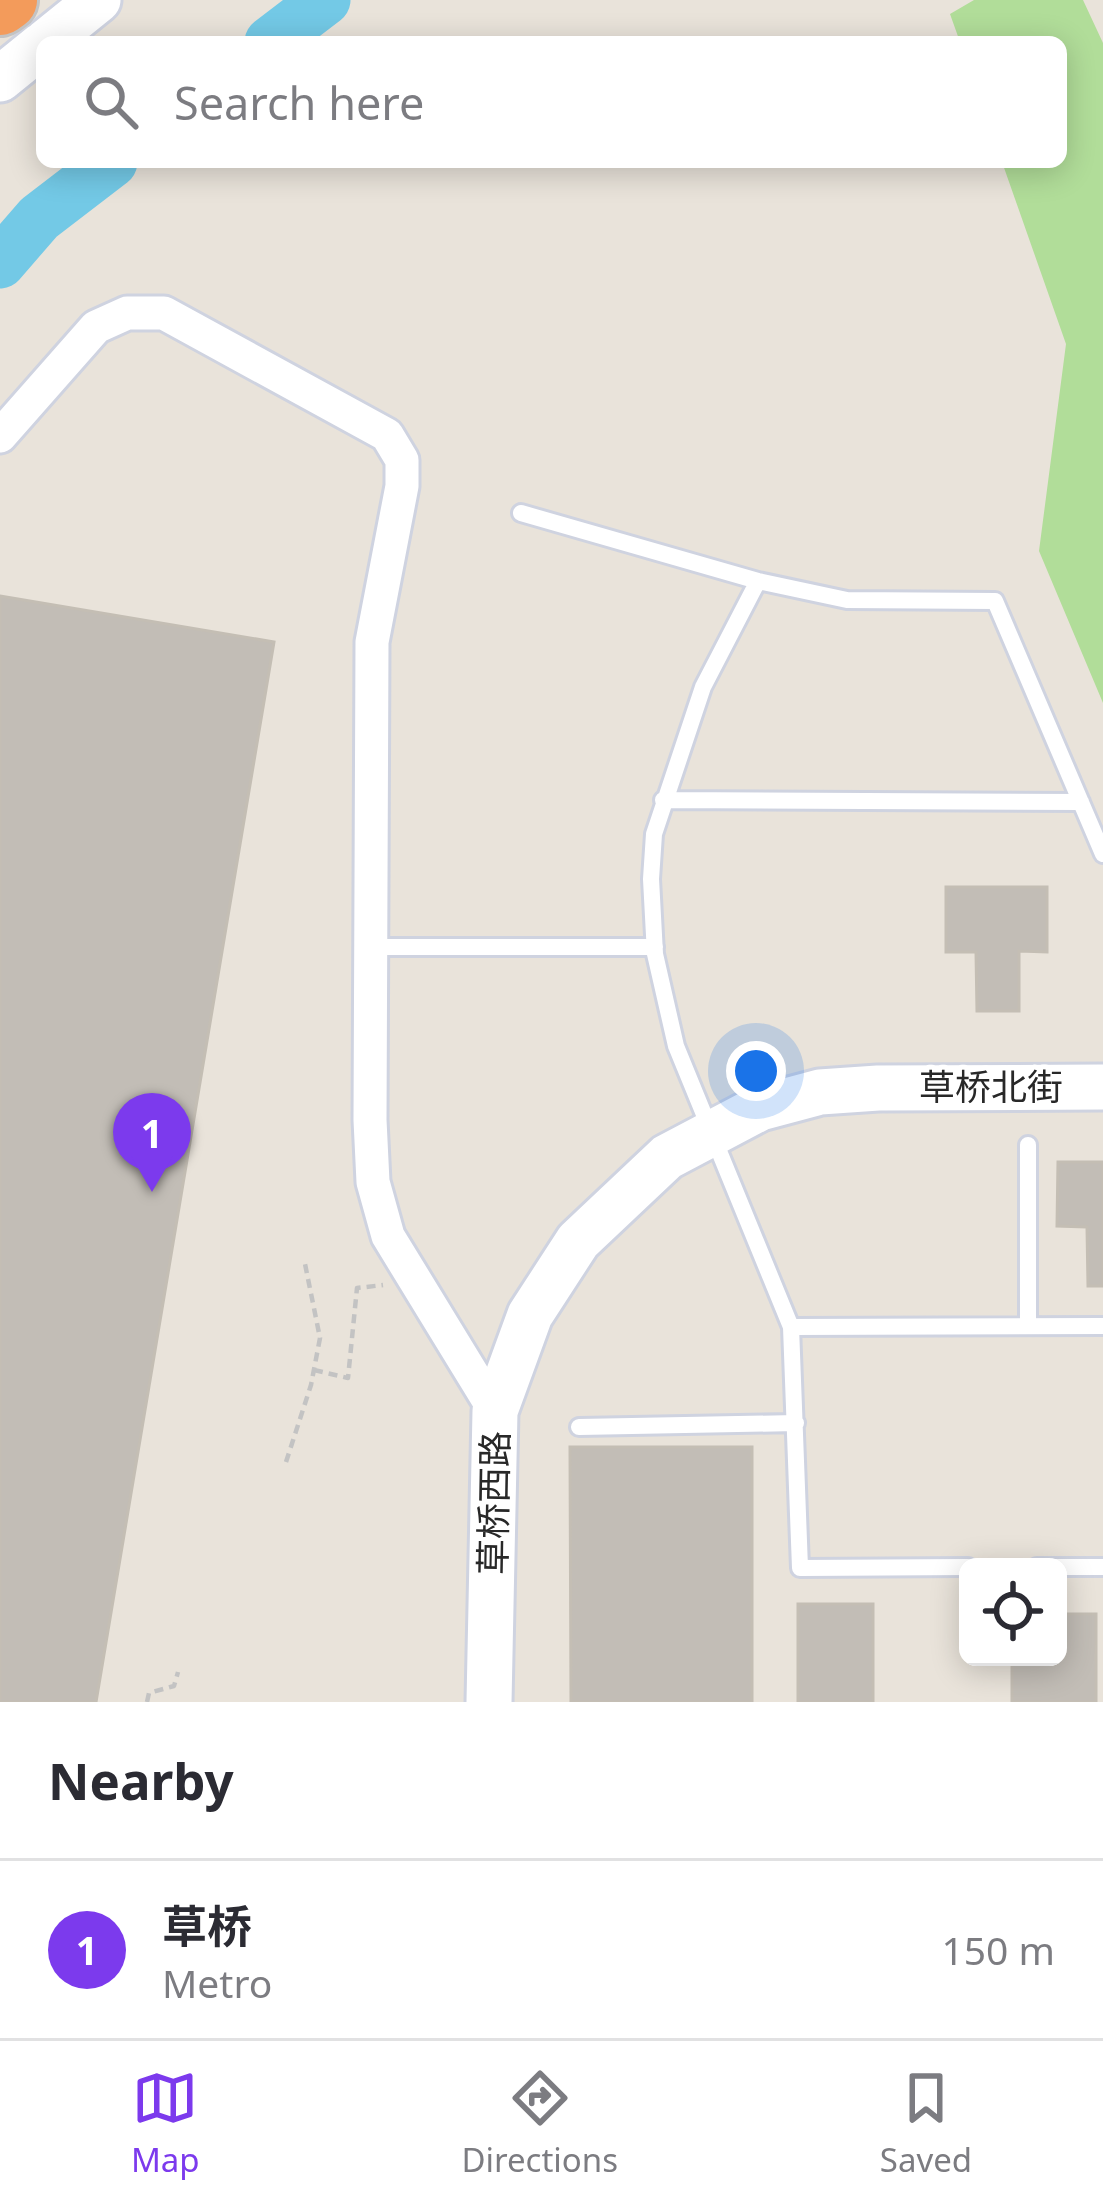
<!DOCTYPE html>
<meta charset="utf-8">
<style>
:root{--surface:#fff;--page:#f2f2f3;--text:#2b2b33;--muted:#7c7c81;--line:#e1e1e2;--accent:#7c3aed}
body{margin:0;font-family:"Noto Sans","Noto Sans SC",sans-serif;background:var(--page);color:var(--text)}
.controls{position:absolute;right:36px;bottom:36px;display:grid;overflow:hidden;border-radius:18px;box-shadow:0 6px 30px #0003}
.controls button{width:108px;height:108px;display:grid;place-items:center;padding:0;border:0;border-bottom:3px solid var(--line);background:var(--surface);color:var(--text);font:60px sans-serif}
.you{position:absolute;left:756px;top:1071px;width:42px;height:42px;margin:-30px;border:9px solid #fff;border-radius:50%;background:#1a73e8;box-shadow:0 0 0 18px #1a73e833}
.badge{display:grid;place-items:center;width:78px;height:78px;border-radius:50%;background:var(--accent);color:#fff;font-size:39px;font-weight:700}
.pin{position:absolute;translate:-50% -99px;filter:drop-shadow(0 3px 6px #0008)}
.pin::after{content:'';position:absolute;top:63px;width:42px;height:36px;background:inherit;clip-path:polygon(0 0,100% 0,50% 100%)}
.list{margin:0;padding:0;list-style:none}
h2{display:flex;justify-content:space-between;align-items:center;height:156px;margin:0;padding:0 48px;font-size:51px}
h2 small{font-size:39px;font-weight:400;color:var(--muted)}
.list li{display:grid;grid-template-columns:78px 1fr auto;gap:36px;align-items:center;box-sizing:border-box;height:180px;padding:0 48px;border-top:3px solid var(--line)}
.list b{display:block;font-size:45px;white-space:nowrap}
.list p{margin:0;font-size:39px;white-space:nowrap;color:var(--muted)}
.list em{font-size:39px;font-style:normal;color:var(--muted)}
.icon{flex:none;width:66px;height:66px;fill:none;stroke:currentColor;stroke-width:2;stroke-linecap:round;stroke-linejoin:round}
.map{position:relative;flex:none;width:1103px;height:1702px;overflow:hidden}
.search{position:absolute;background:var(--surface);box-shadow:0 6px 30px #0003;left:36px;right:36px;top:36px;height:132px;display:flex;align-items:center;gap:30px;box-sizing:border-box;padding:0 42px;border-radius:18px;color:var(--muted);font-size:45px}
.sheet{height:336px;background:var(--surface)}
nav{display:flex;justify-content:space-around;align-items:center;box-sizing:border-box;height:168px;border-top:3px solid var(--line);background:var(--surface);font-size:33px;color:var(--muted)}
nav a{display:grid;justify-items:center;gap:6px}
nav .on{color:var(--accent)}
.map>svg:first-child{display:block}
.green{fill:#b1dd99}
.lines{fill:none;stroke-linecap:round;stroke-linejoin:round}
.river{stroke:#73c9e6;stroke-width:51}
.building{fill:#c2bdb6;stroke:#c4beb4;stroke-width:3}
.lane-casing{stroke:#cfd3e0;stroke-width:22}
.street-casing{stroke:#cfd3e0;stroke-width:39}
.secondary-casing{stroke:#cfd3e0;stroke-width:51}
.highway-casing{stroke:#c3c3c3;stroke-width:66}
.path{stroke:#c3c3c3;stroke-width:4.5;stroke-dasharray:9 6;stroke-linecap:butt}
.lane{stroke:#fff;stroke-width:16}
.street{stroke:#fff;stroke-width:33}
.secondary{stroke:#fff;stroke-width:45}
.highway{stroke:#f39b5b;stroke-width:60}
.labels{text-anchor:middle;stroke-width:10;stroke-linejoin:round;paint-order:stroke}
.street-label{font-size:36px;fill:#282828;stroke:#fff}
</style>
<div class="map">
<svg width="1103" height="1702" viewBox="0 0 1103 1702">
<rect width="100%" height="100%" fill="#e9e3da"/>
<path class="green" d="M974,0H1083L1103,43V703L1039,551L1066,344L1002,162H1061V42H960L950,14Z"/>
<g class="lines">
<path class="river" d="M270,42L325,0
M0,263L39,218L112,162"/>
</g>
<path class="building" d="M0,596L274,642L96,1702H0Z
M946,887H1047V952L1019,951V1011H977L976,952H946Z
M1058,1162H1103V1286H1088L1087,1227L1057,1226Z
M570,1447H752V1702H571Z
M798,1604H873V1702H798Z
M1058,1614H1096V1702H1012V1657H1058Z"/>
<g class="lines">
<g class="lane-casing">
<path id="lane" d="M521,513L758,581L847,600L995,601L1103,854
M758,581L703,687L654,834L651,879L655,954L676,1046L791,1327L800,1568L968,1567
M663,800L1081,802
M371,947H655
M1028,1145V1326
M791,1327L1103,1326
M579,1427L796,1423
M1037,1567H1103"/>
</g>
<g class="street-casing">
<path id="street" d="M0,436L96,327L127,313H164L387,435L402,460V486L372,642L370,1120L373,1182L388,1236L495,1411"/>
</g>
<g class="secondary-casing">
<path id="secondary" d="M46,42L98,0
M0,79L42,45
M489,1702L495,1411L530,1315L578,1241L667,1157L760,1108L820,1092L878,1088L1103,1087"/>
</g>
<g class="highway-casing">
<path id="highway" d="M0,5L7,0"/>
</g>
<path class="path" d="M314,1370L348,1378L357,1288L383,1285
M286,1462L311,1385L320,1338L304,1259
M147,1702L149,1693L174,1686L178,1672"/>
<use href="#lane" class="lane"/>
<use href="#street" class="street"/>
<use href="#secondary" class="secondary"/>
<use href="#highway" class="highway"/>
</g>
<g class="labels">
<g class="street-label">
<text x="991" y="1100">草桥北街</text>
<text transform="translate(494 1503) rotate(-89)" y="13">草桥西路</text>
</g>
</g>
</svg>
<div class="controls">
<button><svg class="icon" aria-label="locate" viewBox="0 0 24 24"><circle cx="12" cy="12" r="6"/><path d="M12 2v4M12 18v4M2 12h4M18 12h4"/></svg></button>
</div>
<div class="you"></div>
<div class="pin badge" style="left:152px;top:1192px">1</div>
<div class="search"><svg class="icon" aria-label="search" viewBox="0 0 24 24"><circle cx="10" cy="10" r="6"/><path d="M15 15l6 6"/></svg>Search here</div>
</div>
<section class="sheet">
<h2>Nearby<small></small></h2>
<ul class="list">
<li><span class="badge">1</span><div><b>草桥</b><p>Metro</p></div><em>150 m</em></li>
</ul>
</section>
<nav>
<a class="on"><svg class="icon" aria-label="map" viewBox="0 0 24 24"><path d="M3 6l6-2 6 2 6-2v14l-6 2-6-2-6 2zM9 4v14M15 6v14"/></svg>Map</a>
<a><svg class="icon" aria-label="directions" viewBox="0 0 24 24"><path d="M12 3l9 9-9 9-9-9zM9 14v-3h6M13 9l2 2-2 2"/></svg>Directions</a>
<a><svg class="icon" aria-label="saved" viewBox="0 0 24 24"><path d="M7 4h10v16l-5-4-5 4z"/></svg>Saved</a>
</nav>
